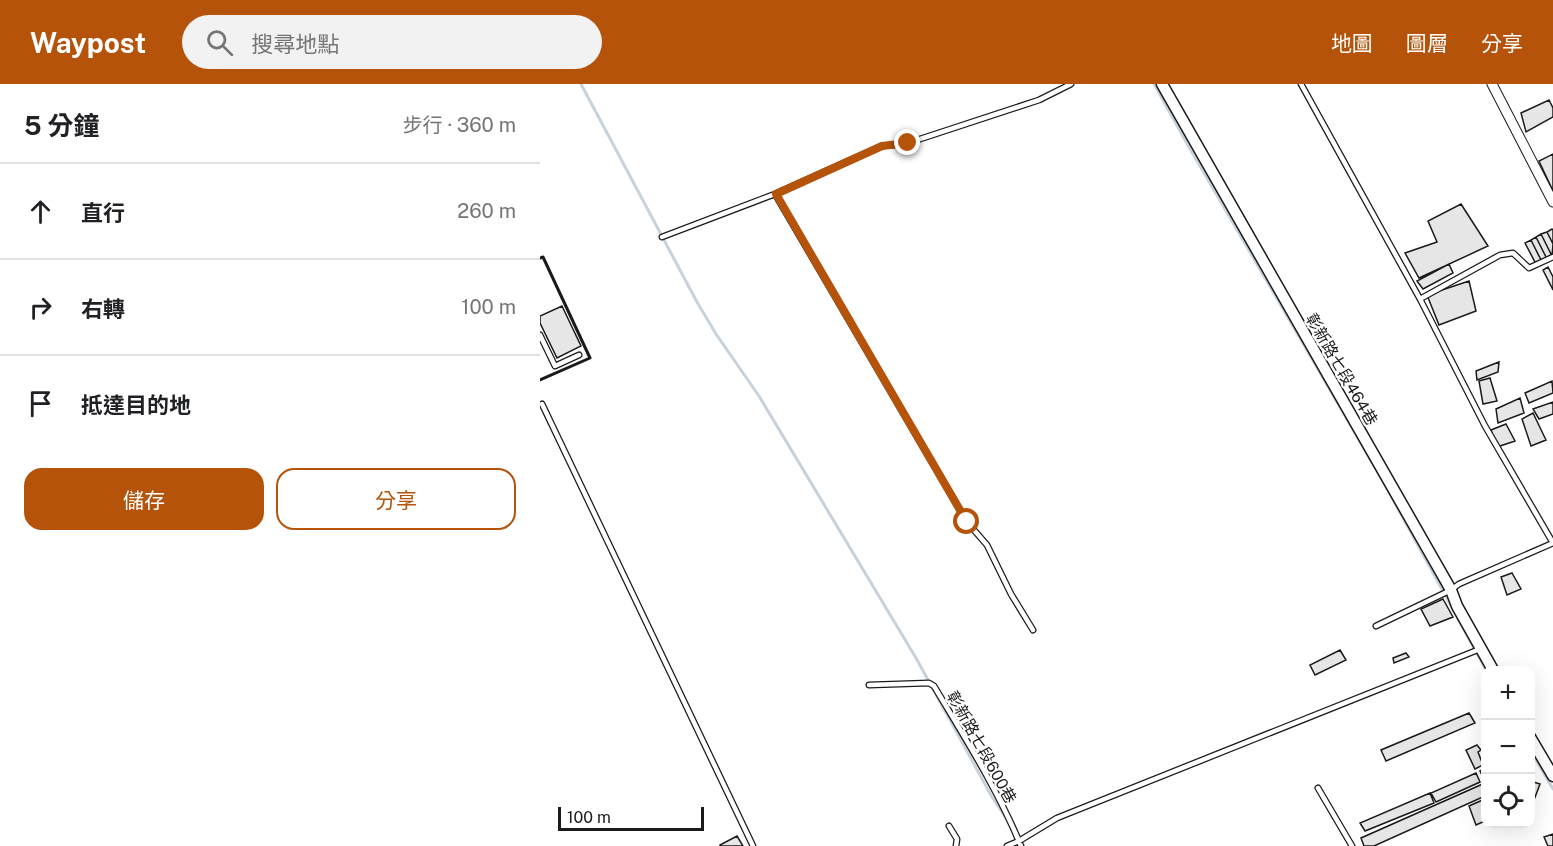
<!DOCTYPE html>
<html lang="zh-TW">
<meta charset="utf-8">
<style>
:root{--surface:#fff;--page:#f2f2f2;--text:#202124;--muted:#757577;--line:#e0e0e0;--accent:#b45309}
body{margin:0;font-family:"Public Sans","Noto Sans TC",sans-serif;background:var(--page);color:var(--text)}
.controls{position:absolute;right:18px;bottom:18px;display:grid;overflow:hidden;border-radius:12px;box-shadow:0 6px 24px #0002}
.controls button{width:54px;height:54px;display:grid;place-items:center;padding:0;border:0;border-bottom:2px solid var(--line);background:var(--surface);color:var(--text);font:30px sans-serif}
.scale{position:absolute;left:18px;bottom:15px;width:146px;box-sizing:border-box;padding-left:6px;border:3px solid #1a1a1a;border-top:0;font-size:16px;line-height:21px;white-space:nowrap;color:#1a1a1a;-webkit-text-stroke:4px #fff;paint-order:stroke}
.stop{position:absolute;width:18px;height:18px;margin:-14px;border:4px solid #b45309;border-radius:50%;background:#fff}
.stop.end{background:#b45309;border-color:#fff;box-shadow:0 2px 6px #0008}
.list{margin:0;padding:0;list-style:none}
h2{display:flex;justify-content:space-between;align-items:center;height:78px;margin:0;padding:0 24px;font-size:26px}
h2 small{font-size:20px;font-weight:400;color:var(--muted)}
.list li{display:grid;grid-template-columns:39px 1fr auto;gap:18px;align-items:center;box-sizing:border-box;height:96px;padding:0 24px;border-top:2px solid var(--line)}
.list b{display:block;font-size:22px;white-space:nowrap}
.list em{font-size:20px;font-style:normal;color:var(--muted)}
.actions{display:flex;gap:12px;padding:18px 24px}
.actions a{flex:1;padding:14px 0;border:2px solid var(--accent);border-radius:18px;text-align:center;font-size:21px;color:var(--accent)}
.actions .main{background:var(--accent);color:#fff}
.icon{flex:none;width:33px;height:33px;fill:none;stroke:currentColor;stroke-width:2;stroke-linecap:round;stroke-linejoin:round}
.map{position:relative;flex:none;width:1013px;height:762px;overflow:hidden}
header{display:flex;align-items:center;gap:36px;box-sizing:border-box;height:84px;padding:0 30px;background:var(--accent);color:#fff}
header strong{font-size:28px}
nav{display:flex;gap:33px;margin-inline-start:auto;font-size:21px}
.search{width:420px;height:54px;background:var(--page);display:flex;align-items:center;gap:15px;box-sizing:border-box;padding:0 21px;border-radius:33px;color:var(--muted);font-size:22px}
main{display:flex}
aside{flex:1;background:var(--surface)}
.map>svg:first-child{display:block}
.lines{fill:none;stroke-linecap:round;stroke-linejoin:round}
.stream{stroke:#c6d2dc;stroke-width:3}
.building{fill:#e6e6e6;stroke:#1a1a1a;stroke-width:1.5}
.service-casing{stroke:#1a1a1a;stroke-width:7}
.minor-casing{stroke:#1a1a1a;stroke-width:11}
.tertiary-casing{stroke:#1a1a1a;stroke-width:13}
.service{stroke:#fff;stroke-width:4.5}
.minor{stroke:#fff;stroke-width:9}
.tertiary{stroke:#fff;stroke-width:10}
.wall{stroke:#1a1a1a;stroke-width:3}
.route{stroke:#b45309;stroke-width:8}
.labels{text-anchor:middle;stroke-width:4.5;stroke-linejoin:round;paint-order:stroke}
.street-label{font-size:16px;fill:#1a1a1a;stroke:#fff}
</style>
<header>
<strong>Waypost</strong>
<div class="search"><svg class="icon" aria-label="search" viewBox="0 0 24 24"><circle cx="10" cy="10" r="6"/><path d="M15 15l6 6"/></svg>搜尋地點</div>
<nav><a>地圖</a><a>圖層</a><a>分享</a></nav>
</header>
<main>
<aside>
<h2>5 分鐘<small>步行 · 360 m</small></h2>
<ul class="list">
<li><svg class="icon" aria-label="ahead" viewBox="0 0 24 24"><path d="M12 20V5M6 11l6-6 6 6"/></svg><div><b>直行</b></div><em>260 m</em></li>
<li><svg class="icon" aria-label="right" viewBox="0 0 24 24"><path d="M7 20v-9h11M14 6l5 5-5 5"/></svg><div><b>右轉</b></div><em>100 m</em></li>
<li><svg class="icon" aria-label="arrive" viewBox="0 0 24 24"><path d="M6 21V4h12l-3 4 3 4H6"/></svg><div><b>抵達目的地</b></div></li>
</ul>
<div class="actions"><a class="main">儲存</a><a>分享</a></div>
</aside>
<div class="map">
<svg width="1013" height="762" viewBox="0 0 1013 762">
<rect width="100%" height="100%" fill="#fff"/>
<g class="lines">
<path class="stream" d="M41,0L157,218L176,250L219,312L376,574L452,713L470,740
M614,0L649,63L844,399L946,586
M990,665L1013,705"/>
</g>
<path class="building" d="M1009,16L1013,24V33L986,48L981,29Z
M1013,70V107L999,77Z
M921,120L948,162L879,194L865,169L897,158L888,137Z
M1012,145L1013,146V160L1007,148Z
M1007,148L1013,160L1012,172L1001,150Z
M1001,150L1012,172L1007,175L996,153Z
M996,153L1007,175L1002,178L991,156Z
M991,156L1002,178L996,180L985,159Z
M909,180L913,189L883,205L877,197Z
M1008,183L1013,193V206L1003,186Z
M929,197L936,227L899,241L887,211Z
M22,222L41,262L17,274L0,239V232Z
M959,278L958,288L937,296L936,287Z
M950,294L957,317L943,320L939,297Z
M1012,297L1013,309L989,319L985,309Z
M980,314L984,329L958,339L956,325Z
M1013,318V330L999,335L993,325Z
M993,329L1006,356L991,362L982,335Z
M966,340L975,357L957,363L951,346Z
M972,489L981,505L967,511L961,493Z
M903,515L913,533L890,542L881,525Z
M800,566L806,576L775,591L770,581Z
M866,569L869,573L854,579L853,574Z
M929,629L935,639L846,677L841,666Z
M937,661L941,666L938,668L943,681L935,685L926,666Z
M945,684V697L940,687Z
M936,689L940,698L896,718L891,709Z
M990,697L1000,700L994,716L990,714Z
M945,699V712L834,762H824L821,754Z
M890,709L894,719L825,747L820,739Z
M945,715V737L936,741L929,722Z
M1013,750V762H1008L1004,753Z
M197,752L203,762H180V761Z"/>
<g class="lines">
<g class="service-casing">
<path id="service" d="M761,0L880,215L945,342L1013,459
M235,110L427,438L447,461L471,510L493,546
M122,153L235,110L342,62L368,59L499,16L531,0
M880,215L960,171L973,169L989,184L1013,173
M0,251L15,282L39,271
M2,320L213,762
M836,542L911,506L919,500L1013,459
M329,601L389,599L394,602C425,654 458,706 481,762
M778,704L812,762
M409,742L417,755L416,762
M467,762L479,757L517,734L940,565"/>
</g>
<g class="minor-casing">
<path id="minor" d="M952,0L1013,118"/>
</g>
<g class="tertiary-casing">
<path id="tertiary" d="M622,0L911,506L917,522L953,586
M990,653L1013,692"/>
</g>
<use href="#service" class="service"/>
<use href="#minor" class="minor"/>
<use href="#tertiary" class="tertiary"/>
<path class="wall" d="M0,174L3,173L50,274L0,296"/>
</g>
<g class="lines">
<path class="route" d="M368,59L342,62L236,110L427,438"/>
</g>
<g class="labels">
<g class="street-label">
<text transform="translate(802 285) rotate(60)" y="6">彰新路七段464巷</text>
<text transform="translate(442 663) rotate(61)" y="6">彰新路七段600巷</text>
</g>
</g>
</svg>
<div class="controls">
<button>+</button>
<button>−</button>
<button><svg class="icon" aria-label="locate" viewBox="0 0 24 24"><circle cx="12" cy="12" r="6"/><path d="M12 2v4M12 18v4M2 12h4M18 12h4"/></svg></button>
</div>
<div class="scale">100 m</div>
<div class="stop" style="left:427px;top:438px"></div>
<div class="stop end" style="left:368px;top:59px"></div>
</div>
</main>
